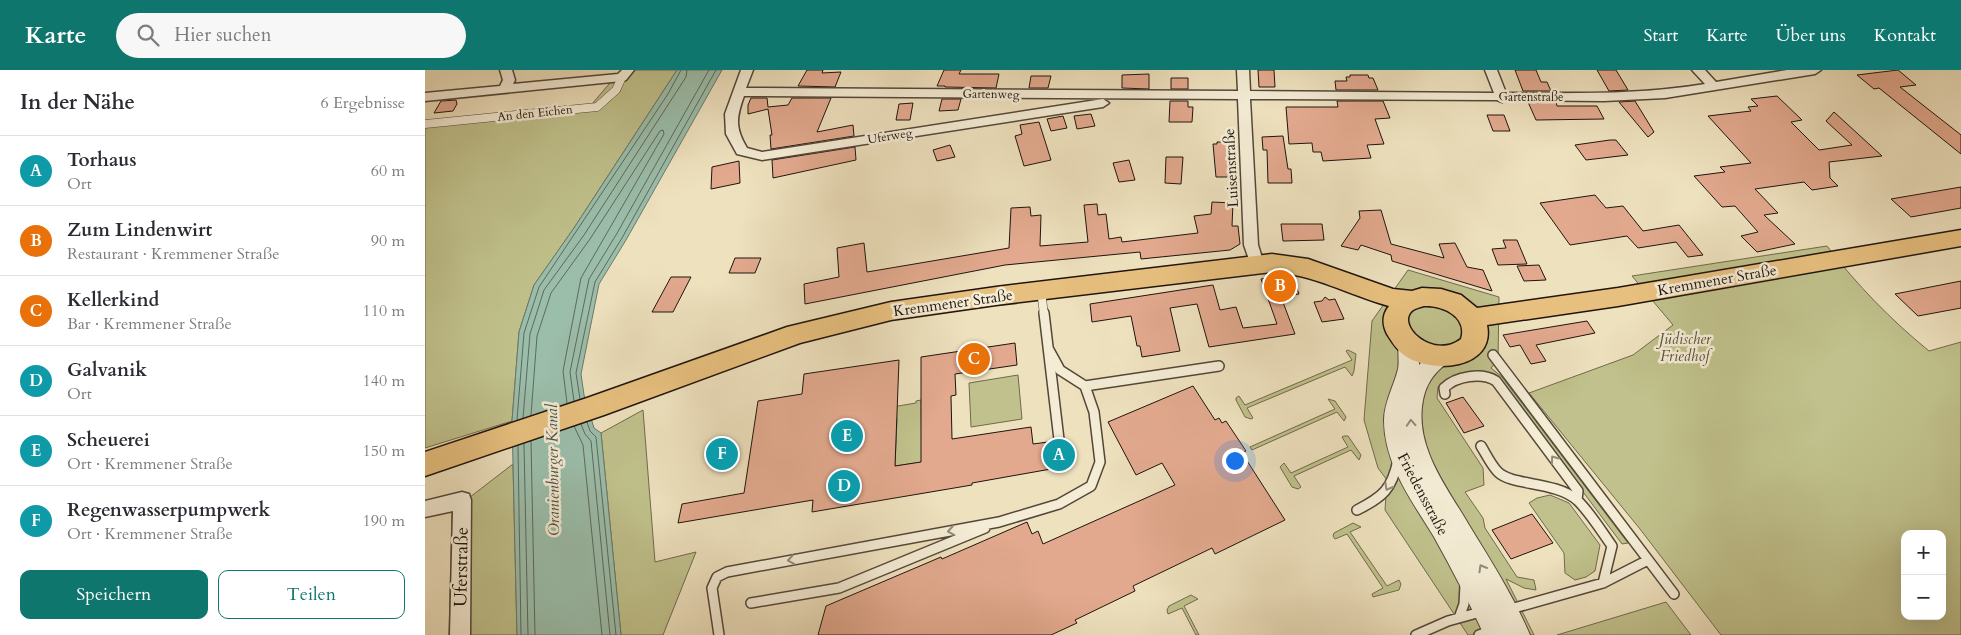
<!DOCTYPE html>
<html lang="de">
<meta charset="utf-8">
<style>
:root{--surface:#fff;--page:#f7f7f7;--text:#2b2b33;--muted:#7c7c81;--line:#e1e1e2;--accent:#0f766e}
body{margin:0;font-family:Cardo,serif;background:var(--page);color:var(--text)}
.controls{position:absolute;right:15px;bottom:15px;display:grid;overflow:hidden;border-radius:10px;box-shadow:0 5px 20px #0002}
.controls button{width:45px;height:45px;display:grid;place-items:center;padding:0;border:0;border-bottom:1px solid var(--line);background:var(--surface);color:var(--text);font:25px sans-serif}
.you{position:absolute;left:809px;top:390px;width:18px;height:18px;margin:-12px;border:4px solid #fff;border-radius:50%;background:#1a73e8;box-shadow:0 0 0 8px #1a73e833}
.badge{display:grid;place-items:center;width:32px;height:32px;border-radius:50%;background:var(--accent);color:#fff;font-size:16px;font-weight:700}
.pin{position:absolute;translate:-50% -50%;border:2px solid #fff;box-shadow:0 1px 5px #0006}
.list{margin:0;padding:0;list-style:none}
h2{display:flex;justify-content:space-between;align-items:center;height:65px;margin:0;padding:0 20px;font-size:21px}
h2 small{font-size:16px;font-weight:400;color:var(--muted)}
.list li{display:grid;grid-template-columns:32px 1fr auto;gap:15px;align-items:center;box-sizing:border-box;height:70px;padding:0 20px;border-top:1px solid var(--line)}
.list b{display:block;font-size:19px;white-space:nowrap}
.list p{margin:0;font-size:16px;white-space:nowrap;color:var(--muted)}
.list em{font-size:16px;font-style:normal;color:var(--muted)}
.actions{display:flex;gap:10px;padding:15px 20px}
.actions a{flex:1;padding:11px 0;border:1px solid var(--accent);border-radius:10px;text-align:center;font-size:18px;color:var(--accent)}
.actions .main{background:var(--accent);color:#fff}
.icon{flex:none;width:28px;height:28px;fill:none;stroke:currentColor;stroke-width:2;stroke-linecap:round;stroke-linejoin:round}
.map{position:relative;flex:none;width:1536px;height:565px;overflow:hidden}
header{display:flex;align-items:center;gap:30px;box-sizing:border-box;height:70px;padding:0 25px;background:var(--accent);color:#fff}
header strong{font-size:24px}
nav{display:flex;gap:28px;margin-inline-start:auto;font-size:18px}
.search{width:350px;height:45px;background:var(--page);display:flex;align-items:center;gap:12px;box-sizing:border-box;padding:0 18px;border-radius:28px;color:var(--muted);font-size:19px}
main{display:flex}
aside{flex:1;background:var(--surface)}
.map>svg:first-child{display:block}
.green{fill:#c0c18c;stroke:#706a4d;fill-rule:evenodd}
.water{fill:#9bbeab;stroke:#6a7a6c}
.lines{fill:none;stroke-linecap:round;stroke-linejoin:round}
.shore{stroke:#5e695c;stroke-width:1}
.building{fill:#e2a98e;stroke:#20140e}
.service-far1-casing{stroke:#54473a;stroke-width:9}
.service-casing{stroke:#54473a;stroke-width:12}
.minor-casing{stroke:#54473a;stroke-width:3}
.tertiary-casing{stroke:#54473a;stroke-width:2}
.primary-casing{stroke:#20140e;stroke-width:3}
.service-far1{stroke:#f4ecd5;stroke-width:8}
.service{stroke:#f4ecd5;stroke-width:9}
.minor{fill:#f4ecd5;fill-rule:evenodd}
.tertiary{fill:#f4ecd5;fill-rule:evenodd}
.primary{fill:#e7c07f;fill-rule:evenodd}
.oneway{stroke:#958b7b}
.labels{text-anchor:middle;stroke-width:5;stroke-linejoin:round;paint-order:stroke}
.far-street-label{font-size:12px;fill:#20140e;stroke:#f4ecd5}
.street-label{font-size:15px;fill:#20140e;stroke:#f4ecd5}
.park-label{font-size:15px;font-style:italic;fill:#58513a;stroke:#f4ecd5}
.water-label{font-size:16px;font-style:italic;fill:#4b5045;stroke:#f4ecd5}
.near-street-label{font-size:18px;fill:#20140e;stroke:#f4ecd5}
</style>
<header>
<strong>Karte</strong>
<div class="search"><svg class="icon" aria-label="search" viewBox="0 0 24 24"><circle cx="10" cy="10" r="6"/><path d="M15 15l6 6"/></svg>Hier suchen</div>
<nav><a>Start</a><a>Karte</a><a>Über uns</a><a>Kontakt</a></nav>
</header>
<main>
<aside>
<h2>In der Nähe<small>6 Ergebnisse</small></h2>
<ul class="list">
<li><span class="badge" style="background:#0f9aa8">A</span><div><b>Torhaus</b><p>Ort</p></div><em>60 m</em></li>
<li><span class="badge" style="background:#e8710a">B</span><div><b>Zum Lindenwirt</b><p>Restaurant · Kremmener Straße</p></div><em>90 m</em></li>
<li><span class="badge" style="background:#e8710a">C</span><div><b>Kellerkind</b><p>Bar · Kremmener Straße</p></div><em>110 m</em></li>
<li><span class="badge" style="background:#0f9aa8">D</span><div><b>Galvanik</b><p>Ort</p></div><em>140 m</em></li>
<li><span class="badge" style="background:#0f9aa8">E</span><div><b>Scheuerei</b><p>Ort · Kremmener Straße</p></div><em>150 m</em></li>
<li><span class="badge" style="background:#0f9aa8">F</span><div><b>Regenwasserpumpwerk</b><p>Ort · Kremmener Straße</p></div><em>190 m</em></li>
</ul>
<div class="actions"><a class="main">Speichern</a><a>Teilen</a></div>
</aside>
<div class="map">
<svg width="1536" height="565" viewBox="0 0 1536 565">
<rect width="100%" height="100%" fill="#eee1be"/>
<filter id="stains"><feTurbulence type="fractalNoise" baseFrequency=".004" numOctaves="4"/><feColorMatrix values="0 0 0 0 .2 0 0 0 0 .09 0 0 0 0 .02 0 0 0 .5 -.17"/></filter>
<radialGradient id="worn" r=".72"><stop offset=".6" stop-color="#630" stop-opacity="0"/><stop offset="1" stop-color="#630" stop-opacity=".3"/></radialGradient>
<path class="green" d="M196,0H252L149,158L109,215L94,262L87,351L0,378V51L167,34Z
M1402,176C1432,215 1466,250 1504,281L1536,272V565H1296L1215,459L1104,323L1208,285L1248,255L1207,206ZM1480,464H1517V546H1480Z
M983,200L1074,227L1073,290L1066,298L1077,307L1203,473L1197,474L1072,307L1062,302L1053,301L1019,311L1013,317L1012,328L1058,398L1059,415L1040,422L1058,448L1060,458L1092,507L1109,510L1111,520L1099,518L1081,509L1109,565H1043L960,440L962,410L953,398L939,350L947,251Z
M923,280L931,284L929,301L927,306L920,297L822,338L828,348L826,349L820,347L811,330V328L814,326L820,335L927,290L921,281Z
M593,305L597,349L546,357L544,313Z
M903,329L910,331L921,347L919,351L912,342L827,380L825,377L910,339Z
M496,330L497,392L470,396L472,348L455,339L491,333V331Z
M218,340L230,492L271,482L238,565H196L176,363Z
M919,366H923L936,385L934,390L926,380L869,406L876,417L873,419L867,417L855,397L859,393L866,403L923,377L917,367Z
M88,394L92,565H24L27,441Z
M1125,425L1144,433L1175,475L1170,501L1161,507L1150,510L1140,503L1139,483L1104,433L1112,428Z
M928,453L936,457L925,462L962,516L974,510L976,514L974,520L948,527L947,524L958,518L922,464L910,469L908,466L909,463Z
M766,525L773,529L759,536L774,565H771L757,538L743,544L742,540L744,536Z
M1241,532L1266,565H1132Z"/>
<path class="water" d="M252,0H297L201,170L174,214L156,304L159,325L169,358L176,363L196,565H92L87,351L94,262L109,215L149,158Z"/>
<g class="lines">
<path class="shore" d="M155,329L151,303L170,212L197,168L291,0
M149,331L145,302L164,209L191,165L284,0
M106,345L112,266L126,223L165,169L235,61L238,60L239,64L156,208L138,301L142,333
M98,348L105,264L119,220L159,165L261,7L262,0
M92,350L99,263L114,217L243,24L256,0
M162,352L165,361L171,367L191,565
M156,354L160,364L166,371L185,565
M149,356L158,375L177,565
M106,371L110,565
M99,374L103,565
M93,376L96,565"/>
</g>
<path class="building" d="M382,0H398L397,3L416,2L410,17L373,16Z
M519,0H536L534,4H574L571,18L520,17V16H512Z
M833,0H849L850,17H834Z
M1090,0H1111L1116,12H1122L1126,21H1098Z
M1172,0H1191L1203,20L1184,21Z
M1473,0L1491,15L1475,17L1536,65V84L1454,18L1449,19L1432,5Z
M724,4V19L697,18V5Z
M925,5H943L944,8H948L953,20H911L910,11H922L921,7H925Z
M606,6H626L623,18H604Z
M746,8H763V19H746Z
M1352,26L1377,50L1366,52L1394,80L1427,75L1401,51L1409,42L1457,86L1404,92L1405,108L1413,116L1387,120L1379,112L1330,119L1353,143L1339,145L1370,174L1332,182L1316,166L1333,162L1310,136L1297,137L1269,106L1300,102L1295,97L1326,93L1283,46L1326,41L1323,37L1333,36L1326,29Z
M326,28H342L343,37L363,35L367,28H406L392,62L428,55L429,66L346,79L345,65H347L343,39L323,44V35Z
M517,29H536L533,40L514,41Z
M31,30L32,34L28,41L9,43L16,31Z
M745,31H763V37H768L767,52H744Z
M912,31H958L965,48L950,49L959,74L942,75L946,88L898,91L896,82H888L887,73L864,74L861,37H913Z
M1210,31L1229,62L1223,67L1194,32Z
M1103,32H1131L1132,36H1172L1179,49L1111,50Z
M488,33L485,50H471L474,34Z
M666,44L670,56L652,59L649,46Z
M1062,45H1079L1085,61H1068Z
M638,46L642,58L626,61L622,49Z
M614,52L626,90L599,96L590,66L597,64L595,55Z
M858,66L863,99H866L867,113H843L842,80H838L837,67Z
M1185,70H1191L1203,85L1161,90L1150,75Z
M792,72H805L806,107H791L788,74H792Z
M525,75L530,87L512,91L508,80Z
M430,77L431,90L348,108L347,90Z
M741,87H758L756,114L740,113Z
M704,90L710,110L694,112L688,93Z
M314,91L315,113L286,119L287,97Z
M1536,117V138L1486,147L1466,129Z
M1170,125L1181,138L1198,136L1218,161L1254,155L1278,185L1263,187L1251,172L1213,178L1202,166L1145,175L1115,133Z
M787,132L808,133L807,156H813L815,174L805,180L716,189L715,182L580,195L380,234L379,214L414,207L412,178L439,173L442,202L584,178L586,138L605,137L606,146L616,145L615,176L663,172L659,135L672,134L673,145L681,144L684,169L696,167L697,172L773,163L769,146L786,144Z
M956,140L966,174L1019,188L1014,174L1030,173L1042,197L1058,200L1067,221L967,191L966,185L936,175L933,180L916,176L935,148L934,141Z
M856,154H897L899,170L858,171Z
M1078,170H1092L1102,194L1073,195L1067,179L1081,178Z
M310,188H336L330,203H304Z
M1114,195L1121,210L1099,211L1092,196Z
M861,205L867,206L874,224L856,227L870,264L784,277L772,234L745,238L755,281L717,287L715,276H712L706,246L667,252L665,234L788,215L795,240L811,237L818,258L852,254L836,209Z
M246,207H266L248,242H227Z
M1536,211V238L1493,246L1470,224Z
M900,227L904,230L910,229L919,249L897,252L889,232L897,231Z
M1162,251L1170,263L1111,275L1121,291L1106,294L1095,275L1085,277L1078,265Z
M590,273L592,295L530,304L531,325L526,326L527,369L606,357L608,374L623,372L624,380L628,379L630,382L635,385L639,383L642,377L644,391L625,395L626,399L547,413V415L387,442L388,430L253,453L257,434L319,423L333,331L377,324L379,304L474,290L470,396L496,392V287Z
M768,316L790,350L794,348L797,353L801,351L821,381L817,383L860,450L790,484L787,478L708,516L710,521L650,550L652,553L626,565H393L401,536L516,487L517,489L602,452L607,464L613,461L618,474L750,415L737,393L711,405L683,352Z
M1038,327L1059,356L1039,363L1021,333Z
M1107,444L1128,473L1086,489L1067,460Z"/>
<g class="lines">
<g class="service-far1-casing">
<path id="service-far1" d="M0,54L172,37L191,20L197,7
M616,220L619,245"/>
</g>
<g class="service-casing">
<path id="service" d="M619,243L635,378
M1068,285L1249,524
M660,316L794,296
M1020,324L1019,318C1031,306 1057,302 1071,311L1153,421L1152,430
M1056,376C1061,384 1066,395 1073,402C1087,416 1130,411 1152,430C1164,441 1177,462 1187,476L1178,513L1082,540
M932,440C958,427 967,419 973,390
M1178,513L1223,490
M326,533L414,518L560,458
M1034,548L1039,534L1040,515
M294,565L287,518L292,507L302,502L574,452L634,434L666,416L675,392L669,342L660,316L635,300L624,280
M991,565L1023,551L1059,541
M1054,565L1069,560"/>
</g>
<g class="minor-casing">
<path id="minor" d="M75,0H87L90,10L88,14L193,4L197,0H209L201,10L197,11L0,31V23L75,16L78,10Z
M316,0H328L321,18L813,21L812,0H824L825,21L1069,23L1060,0H1072L1081,23C1148,23 1214,25 1280,14L1267,0H1280L1291,12L1362,0H1396L1390,4L1240,28L1179,31L1082,30L1077,32L1072,30L825,29L833,175L839,194L837,198L832,199L827,198L819,175L813,29L319,26C311,48 310,58 322,78L337,82L678,29L684,33L678,37L337,90L312,84L301,64L300,44Z
M37,422L44,424L46,430L45,565H25L28,441L0,447V431Z"/>
</g>
<g class="tertiary-casing">
<path id="tertiary" d="M983,267L990,270L995,283L994,295C1002,286 1010,277 1023,281L1026,287C1023,293 1018,296 1013,301C1005,309 1000,319 998,330C989,377 1022,417 1044,455C1066,491 1089,527 1105,565H1059C1044,532 1027,499 1009,467C987,431 959,394 959,350C959,332 969,316 973,299C975,289 971,278 976,270Z"/>
</g>
<g class="primary-casing">
<path id="primary" d="M1536,160V176L1193,236L1062,255C1071,299 1006,305 979,285C971,279 967,272 962,264C957,254 957,245 964,236C924,225 888,204 847,202L571,235L466,250L375,273L179,345L0,406V382L162,328L362,257L466,232L571,217L847,184L883,189L968,219L987,221L997,218L1016,219L1036,225L1052,238L1193,218ZM999,236C1018,235 1043,247 1036,269C1008,291 969,254 988,240C991,238 996,237 999,236Z"/>
</g>
<use href="#service-far1" class="service-far1"/>
<use href="#service" class="service"/>
<use href="#minor" class="minor"/>
<use href="#tertiary" class="tertiary"/>
<use href="#primary" class="primary"/>
</g>
<defs><path id="oneway-chevron" d="M-2-3.5L2.5 0L-2 3.5" fill="none" stroke-width="1.6" stroke-linecap="round" stroke-linejoin="round" transform="scale(1.25)"/></defs>
<g class="oneway">
<use href="#oneway-chevron" transform="translate(986 353) rotate(-94)"/>
<use href="#oneway-chevron" transform="translate(1129 389) rotate(-126)"/>
<use href="#oneway-chevron" transform="translate(963 417) rotate(120)"/>
<use href="#oneway-chevron" transform="translate(526 461) rotate(170)"/>
<use href="#oneway-chevron" transform="translate(366 490) rotate(170)"/>
<use href="#oneway-chevron" transform="translate(1057 498) rotate(-120)"/>
</g>
<g class="labels">
<g class="far-street-label">
<text transform="translate(566 24) rotate(1)" y="4">Gartenweg</text>
<text x="1106" y="31">Gartenstraße</text>
<text transform="translate(110 43) rotate(-6)" y="4">An den Eichen</text>
<text transform="translate(465 66) rotate(-9)" y="4">Uferweg</text>
</g>
<g class="street-label">
<text transform="translate(806 98) rotate(-93)" y="5">Luisenstraße</text>
<text transform="translate(1292 210) rotate(-10)" y="5">Kremmener Straße</text>
<text transform="translate(528 233) rotate(-8)" y="5">Kremmener Straße</text>
<text transform="translate(998 424) rotate(62)" y="5">Friedensstraße</text>
</g>
<g class="park-label">
<text x="1260" y="274">Jüdischer<tspan x="1260" dy="17">Friedhof</tspan></text>
</g>
<g class="water-label">
<text transform="translate(127 400) rotate(-91)" y="6">Oranienburger Kanal</text>
</g>
<g class="near-street-label">
<text transform="translate(36 497) rotate(-89)" y="6">Uferstraße</text>
</g>
</g>
<rect width="100%" height="100%" filter="url(#stains)"/>
<rect width="100%" height="100%" fill="url(#worn)"/>
</svg>
<div class="controls">
<button>+</button>
<button>−</button>
</div>
<div class="you"></div>
<div class="pin badge" style="left:634px;top:385px;background:#0f9aa8">A</div>
<div class="pin badge" style="left:855px;top:216px;background:#e8710a">B</div>
<div class="pin badge" style="left:549px;top:289px;background:#e8710a">C</div>
<div class="pin badge" style="left:419px;top:416px;background:#0f9aa8">D</div>
<div class="pin badge" style="left:422px;top:366px;background:#0f9aa8">E</div>
<div class="pin badge" style="left:297px;top:384px;background:#0f9aa8">F</div>
</div>
</main>
